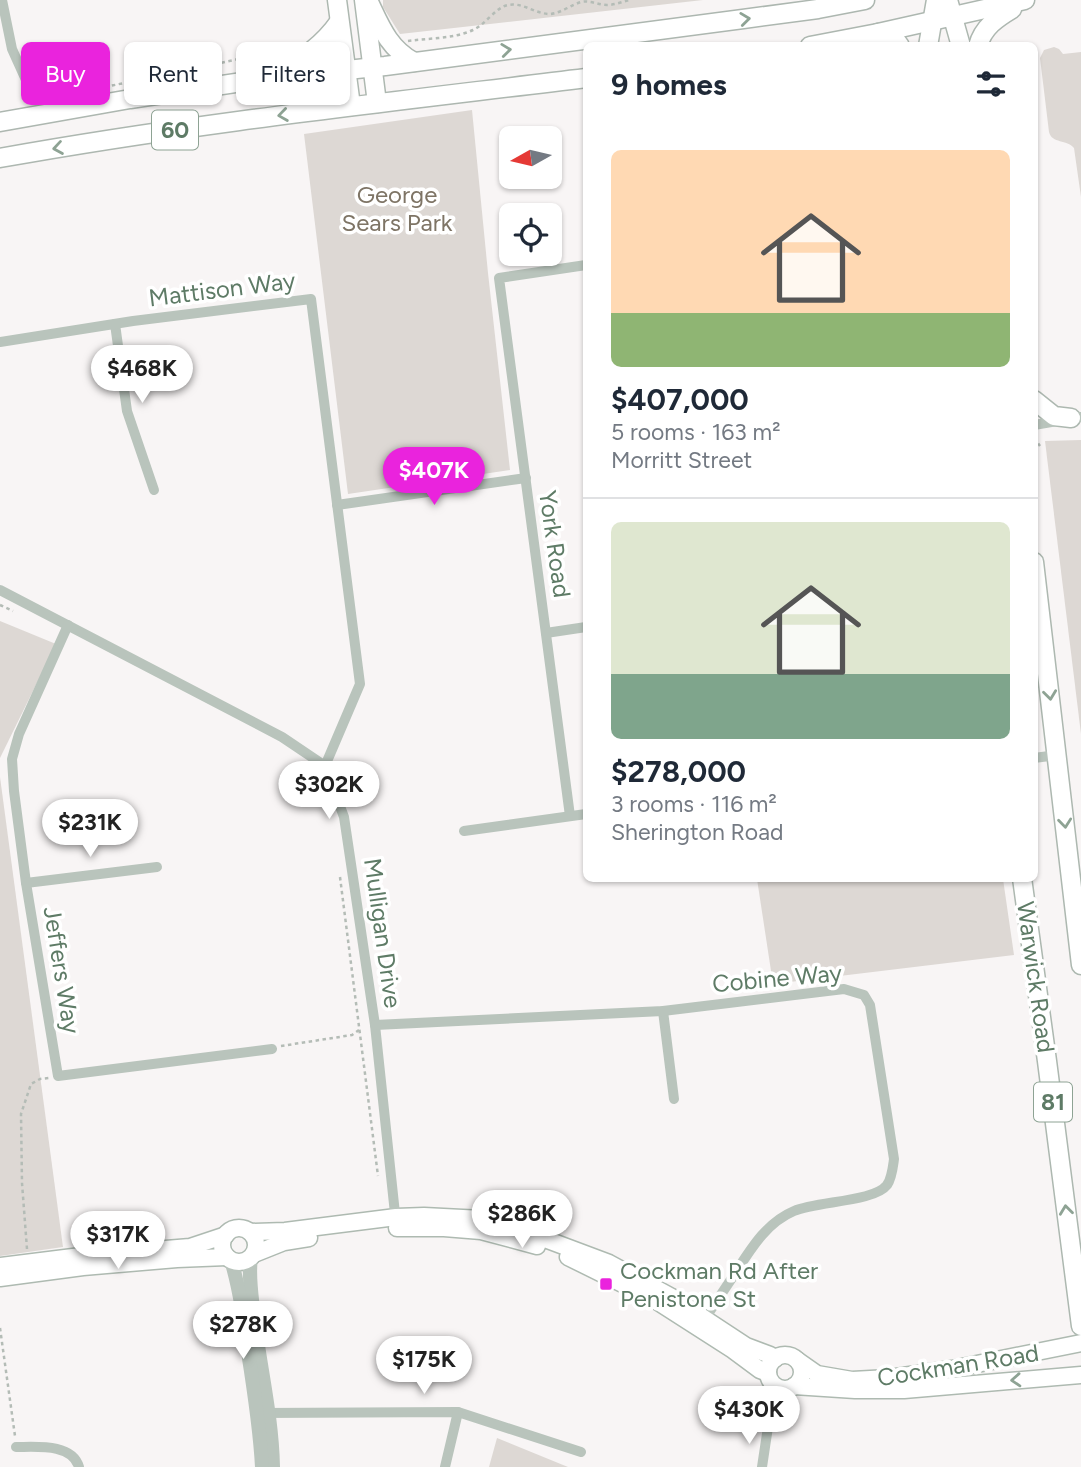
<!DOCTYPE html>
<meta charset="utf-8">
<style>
body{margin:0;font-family:Figtree,sans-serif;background:#f6f6f7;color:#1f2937;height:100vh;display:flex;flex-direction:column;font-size:26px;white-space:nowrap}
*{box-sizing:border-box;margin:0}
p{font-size:23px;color:#747a83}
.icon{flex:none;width:38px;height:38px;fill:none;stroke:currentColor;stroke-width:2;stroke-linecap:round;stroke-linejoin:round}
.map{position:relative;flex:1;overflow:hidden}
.panel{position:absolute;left:583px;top:42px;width:455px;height:840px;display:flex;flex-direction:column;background:#fff;border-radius:10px;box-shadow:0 2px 5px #0004}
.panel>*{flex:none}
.hud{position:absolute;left:21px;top:42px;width:457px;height:63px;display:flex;gap:14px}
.needle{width:46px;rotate:262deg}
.fabs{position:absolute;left:499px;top:126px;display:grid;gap:14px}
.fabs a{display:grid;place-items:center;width:63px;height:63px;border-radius:10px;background:#fff;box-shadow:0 2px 5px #0004;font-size:35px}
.price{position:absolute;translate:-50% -60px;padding:0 16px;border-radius:24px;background:#fff;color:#222;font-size:23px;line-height:46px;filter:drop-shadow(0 2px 4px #0008)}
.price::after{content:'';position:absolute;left:50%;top:42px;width:21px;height:16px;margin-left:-10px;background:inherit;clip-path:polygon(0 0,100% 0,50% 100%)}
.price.on{background:#ea23dd;color:#fff}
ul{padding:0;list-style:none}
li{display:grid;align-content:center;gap:14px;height:371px;padding:0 28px}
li+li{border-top:2px solid #e0e1e3}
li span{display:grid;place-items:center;height:217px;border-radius:10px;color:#555}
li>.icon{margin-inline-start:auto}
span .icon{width:126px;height:126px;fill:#fffc;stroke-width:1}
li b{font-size:30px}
h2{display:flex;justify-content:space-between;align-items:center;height:84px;padding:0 28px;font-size:30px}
.tag{padding:0 24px;border-radius:10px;background:#fff;box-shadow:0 2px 5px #0004;font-size:24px;line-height:63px}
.tag.on{background:#ea23dd;color:#fff}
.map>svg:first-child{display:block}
.green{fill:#ddd8d4}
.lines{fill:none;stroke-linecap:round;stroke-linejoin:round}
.secondary-casing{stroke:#aebab1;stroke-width:19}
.primary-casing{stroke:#adb8b0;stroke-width:21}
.trunk-casing{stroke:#adb7b0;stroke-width:21}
.path{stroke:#b4bcb6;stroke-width:2.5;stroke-dasharray:3.5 3.5;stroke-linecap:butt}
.minor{stroke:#b9c4bc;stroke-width:10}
.tertiary{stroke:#b9c4bc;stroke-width:14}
.secondary{stroke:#fff;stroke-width:16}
.primary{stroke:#fff;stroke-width:18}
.trunk{stroke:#fff;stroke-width:18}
.oneway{stroke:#8ea394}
.poi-dot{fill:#ea23dd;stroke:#fff;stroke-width:2.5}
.labels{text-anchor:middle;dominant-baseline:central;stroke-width:7;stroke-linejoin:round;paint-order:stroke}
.shield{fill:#fff;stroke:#8ea394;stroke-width:2}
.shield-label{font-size:23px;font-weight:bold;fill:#5e7b66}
.park-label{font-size:24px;fill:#7e7465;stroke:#fff}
.street-label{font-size:24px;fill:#5e7b66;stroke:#fff}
.poi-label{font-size:24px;fill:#5e7b66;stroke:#fff;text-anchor:start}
</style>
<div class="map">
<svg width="1081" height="1467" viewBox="0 0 1081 1467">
<rect width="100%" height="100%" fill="#f8f5f5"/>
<g class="green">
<polygon points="383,0 703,0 400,34 383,7"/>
<path d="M1054,47l5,2 4,5 18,-2v145l-7,-49c-7,-9 -22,-4 -25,-16l-9,-74 4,-8z"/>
<polygon points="472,110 488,273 510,470 348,494 304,134"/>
<polygon points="1081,440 1081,734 1045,441"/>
<polygon points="0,621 56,644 0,758"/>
<polygon points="0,777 63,1247 0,1256"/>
<polygon points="757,879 1003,879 1014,955 773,984"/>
<polygon points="497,1438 568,1467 489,1467"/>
</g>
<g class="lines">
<defs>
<g id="secondary">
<polyline points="397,1228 444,1228 481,1231 537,1246"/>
<circle cx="239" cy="1245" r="17"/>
<polyline points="250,1232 285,1231 396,1217 424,1216 482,1219 513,1227 609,1263 670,1296 746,1346 770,1355 775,1359"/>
<polyline points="254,1254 284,1242 309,1238"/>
<polyline points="568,1257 655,1300 733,1350 760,1370 768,1373"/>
<polyline points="0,1266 81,1256 190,1247 226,1235"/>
<polyline points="0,1278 83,1267 177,1259 227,1257"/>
<circle cx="785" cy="1372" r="17"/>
<polyline points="797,1360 817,1374 852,1380 889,1378 952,1369 1081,1343"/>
<polyline points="794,1386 855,1390 904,1390 1081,1375"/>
</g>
<g id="primary">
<polyline points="337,0 351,106"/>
<polyline points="364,0 377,103"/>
<polyline points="948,0 961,46"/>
<polyline points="928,46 936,0"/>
<polyline points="1034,400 1054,416 1071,418"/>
<polyline points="1034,562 1081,965"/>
<polyline points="1022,878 1047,1061 1081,1326"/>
</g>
<g id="trunk">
<path d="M368,0c12,25 20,48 46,62"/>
<polyline points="878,33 895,39 900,46"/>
<polyline points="810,46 878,33 1025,0"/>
<path d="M978,46c5,-19 19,-28 34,-37"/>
<path d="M275,73c26,-12 48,-28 64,-51"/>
<polyline points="0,122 130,99 262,79 385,66 743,19 818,9 865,0"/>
<path d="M0,158c194,-35 391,-56 586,-80"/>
</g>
</defs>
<use href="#secondary" class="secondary-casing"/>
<use href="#primary" class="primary-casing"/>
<use href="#trunk" class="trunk-casing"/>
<g class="path">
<path d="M408,41c21,-3 45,-2 65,-11 12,-5 23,-23 35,-25 15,-3 27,9 42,9 11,-1 21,-9 31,-12 10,-2 17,3 26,3 7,0 15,-3 22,-5"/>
<polyline points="36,84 51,91 52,99"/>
<polyline points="105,87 239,59 260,61 267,60"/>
<polyline points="1034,438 1040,446"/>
<polyline points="0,605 13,611"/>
<polyline points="340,877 378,1176"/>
<polyline points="281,1046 352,1035 359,1030"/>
<polyline points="27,1249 22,1183 21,1114 31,1084 40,1079 49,1078"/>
<polyline points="0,1328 15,1436"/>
</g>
<g class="minor">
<polyline points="2,0 12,49 26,80"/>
<polyline points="115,324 127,411 154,490"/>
<polyline points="0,342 133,321 311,299 360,684 325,766"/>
<polyline points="1034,425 1081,417"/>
<polyline points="337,505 526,478"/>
<polyline points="0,590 282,737 325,766 344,817 375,1025 396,1223"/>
<polyline points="68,625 19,734 12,759 14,791 26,883 58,1076 272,1049"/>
<polyline points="546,633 586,627"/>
<polyline points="1034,758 1057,755"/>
<polyline points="570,816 499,278 586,265"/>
<polyline points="464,831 586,814"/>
<polyline points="26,883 157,867"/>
<polyline points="663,1011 674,1099"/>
<path d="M375,1025l288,-14 181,-22 20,6 6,10 24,154c-1,7 -2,19 -7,26 -13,17 -70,16 -93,26 -29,12 -45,41 -62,67 -10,15 -20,30 -30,45"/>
<polyline points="261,1413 458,1412 581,1452"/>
<polyline points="771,1422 789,1388"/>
<path d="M16,1447c20,0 56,-4 63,20"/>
<polyline points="445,1467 458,1412"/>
<polyline points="762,1467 768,1427 771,1381"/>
</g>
<g class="tertiary">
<path d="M251,1257c-3,20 1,40 3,60 6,50 18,99 19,150"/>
<path d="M231,1260c9,30 13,61 17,92 6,38 12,76 14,115"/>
</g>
<use href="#secondary" class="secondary"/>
<use href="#primary" class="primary"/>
<use href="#trunk" class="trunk"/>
</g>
<defs><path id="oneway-chevron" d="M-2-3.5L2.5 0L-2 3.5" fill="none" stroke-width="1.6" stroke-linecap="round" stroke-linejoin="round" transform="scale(1.75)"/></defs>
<g class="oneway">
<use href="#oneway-chevron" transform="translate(745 19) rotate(-7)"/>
<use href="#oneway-chevron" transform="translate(506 50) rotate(-7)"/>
<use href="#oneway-chevron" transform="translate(283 115) rotate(172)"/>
<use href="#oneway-chevron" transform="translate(58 148) rotate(171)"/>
<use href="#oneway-chevron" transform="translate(1050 695) rotate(83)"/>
<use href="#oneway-chevron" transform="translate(1065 823) rotate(84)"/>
<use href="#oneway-chevron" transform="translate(1066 1210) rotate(-97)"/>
<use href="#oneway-chevron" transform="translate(1016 1380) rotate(176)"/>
</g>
<rect class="poi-dot" x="599" y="1277" width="14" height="14" rx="3.5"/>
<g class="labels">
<g class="shield">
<rect x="152" y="110.5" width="46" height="39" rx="5"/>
<rect x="1034" y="1082.5" width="38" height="39" rx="5"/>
</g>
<g class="shield-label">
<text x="175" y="130">60</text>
<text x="1053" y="1102">81</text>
</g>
<g class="park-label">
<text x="397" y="194">George<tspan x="397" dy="28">Sears Park</tspan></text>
</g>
<g class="street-label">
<text transform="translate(222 289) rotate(-7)">Mattison Way</text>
<text transform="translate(555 544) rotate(82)">York Road</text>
<text transform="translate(383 933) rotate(82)">Mulligan Drive</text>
<text transform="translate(62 970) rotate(81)">Jeffers Way</text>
<text transform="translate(1036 977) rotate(82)">Warwick Road</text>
<text transform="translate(777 978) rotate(-5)">Cobine Way</text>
<text transform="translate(958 1365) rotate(-9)">Cockman Road</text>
</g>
<g class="poi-label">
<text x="620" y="1270">Cockman Rd After<tspan x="620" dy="28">Penistone St</tspan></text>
</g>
</g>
</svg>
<div class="fabs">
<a><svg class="needle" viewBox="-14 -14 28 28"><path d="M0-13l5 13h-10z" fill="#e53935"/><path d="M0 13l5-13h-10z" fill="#747a83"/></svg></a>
<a><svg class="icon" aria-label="locate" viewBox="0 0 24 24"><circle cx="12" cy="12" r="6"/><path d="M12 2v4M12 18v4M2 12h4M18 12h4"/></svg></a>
</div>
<b class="price" style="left:142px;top:405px">$468K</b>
<b class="price on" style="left:434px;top:507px">$407K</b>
<b class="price" style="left:329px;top:821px">$302K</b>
<b class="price" style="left:90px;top:859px">$231K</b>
<b class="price" style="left:522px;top:1250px">$286K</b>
<b class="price" style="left:118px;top:1271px">$317K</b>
<b class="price" style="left:243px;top:1361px">$278K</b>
<b class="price" style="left:424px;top:1396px">$175K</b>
<b class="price" style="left:749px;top:1446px">$430K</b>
<div class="hud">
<a class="tag on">Buy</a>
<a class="tag">Rent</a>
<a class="tag">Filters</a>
</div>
<section class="panel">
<h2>9 homes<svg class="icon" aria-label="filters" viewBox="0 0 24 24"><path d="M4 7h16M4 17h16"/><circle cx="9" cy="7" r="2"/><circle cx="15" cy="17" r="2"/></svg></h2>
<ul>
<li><span style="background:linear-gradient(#ffd9b3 75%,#8fb573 0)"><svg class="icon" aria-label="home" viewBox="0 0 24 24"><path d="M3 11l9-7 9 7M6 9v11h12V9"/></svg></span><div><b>$407,000</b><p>5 rooms · 163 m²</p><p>Morritt Street</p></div></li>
<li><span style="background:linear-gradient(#dfe7d0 70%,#7fa58c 0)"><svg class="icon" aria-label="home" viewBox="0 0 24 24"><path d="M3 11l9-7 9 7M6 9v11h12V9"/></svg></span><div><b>$278,000</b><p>3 rooms · 116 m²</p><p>Sherington Road</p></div></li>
</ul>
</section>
</div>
